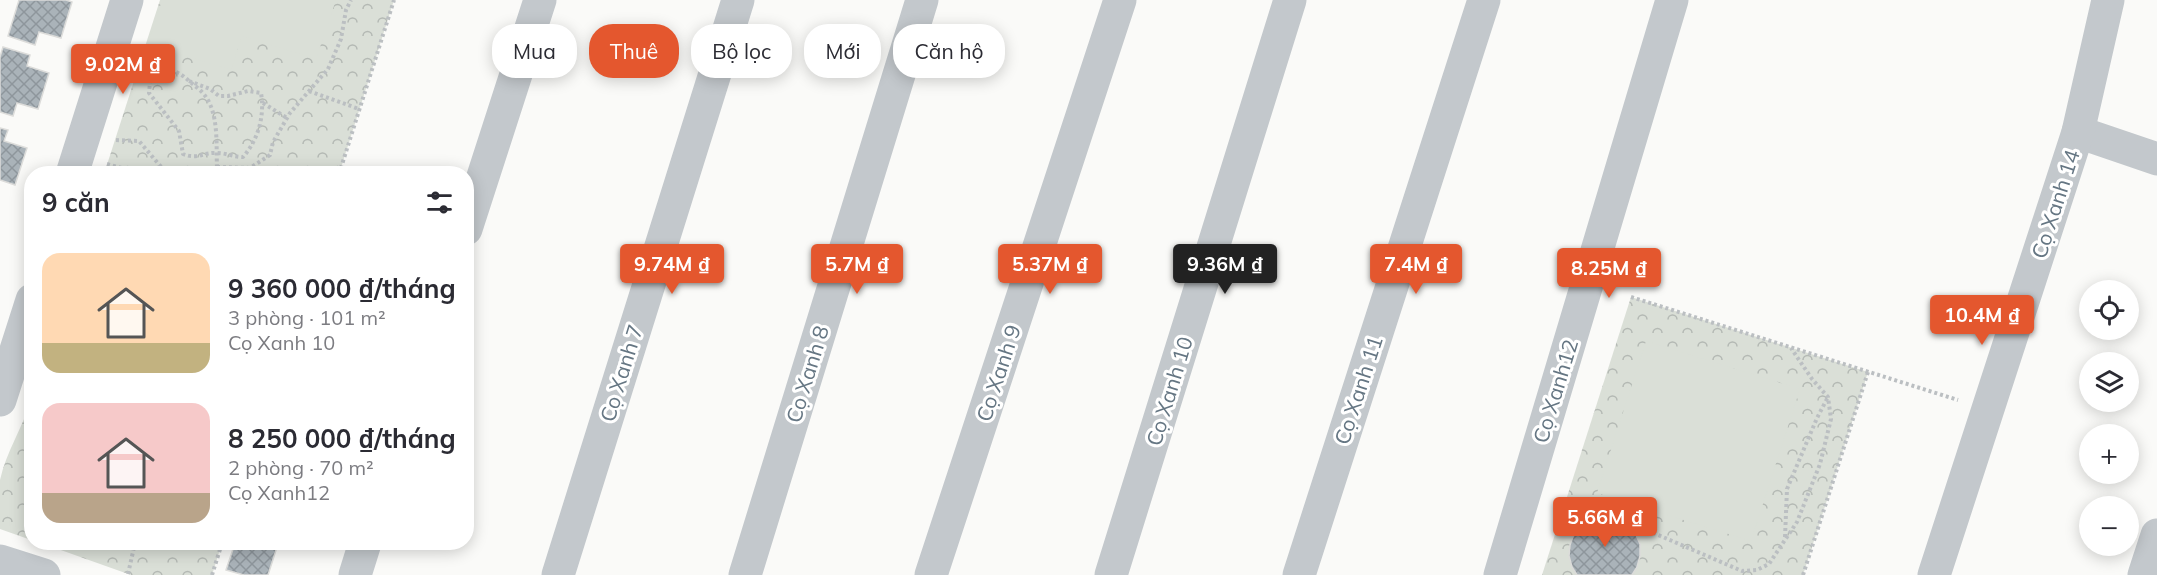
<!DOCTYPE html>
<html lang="vi">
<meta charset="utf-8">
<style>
body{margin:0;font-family:Mulish,sans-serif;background:#f2f2f3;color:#2b2b33;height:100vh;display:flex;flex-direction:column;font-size:22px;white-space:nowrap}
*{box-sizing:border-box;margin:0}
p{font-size:20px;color:#7c7c81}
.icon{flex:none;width:33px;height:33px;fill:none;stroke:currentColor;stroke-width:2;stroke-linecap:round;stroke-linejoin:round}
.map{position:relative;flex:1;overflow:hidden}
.details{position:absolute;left:24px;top:166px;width:450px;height:384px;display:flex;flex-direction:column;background:#fff;border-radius:24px;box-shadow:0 3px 15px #0003}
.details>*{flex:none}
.banner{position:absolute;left:492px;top:24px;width:570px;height:54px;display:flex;gap:12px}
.controls{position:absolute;left:2079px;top:280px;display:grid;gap:12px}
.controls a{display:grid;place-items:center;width:60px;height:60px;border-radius:50%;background:#fff;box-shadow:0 3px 15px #0003;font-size:30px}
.price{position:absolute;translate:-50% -51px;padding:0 14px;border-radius:6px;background:#e4572e;color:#fff;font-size:20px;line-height:39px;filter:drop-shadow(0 2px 3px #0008)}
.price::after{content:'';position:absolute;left:50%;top:36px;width:18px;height:14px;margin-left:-9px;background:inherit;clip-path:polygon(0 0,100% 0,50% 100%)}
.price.active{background:#222;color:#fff}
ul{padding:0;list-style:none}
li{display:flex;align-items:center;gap:18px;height:150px;padding:0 18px}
li span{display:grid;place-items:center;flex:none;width:168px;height:120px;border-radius:18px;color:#555}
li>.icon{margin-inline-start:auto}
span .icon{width:72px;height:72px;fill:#fffc;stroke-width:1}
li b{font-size:26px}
h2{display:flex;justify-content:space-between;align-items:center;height:72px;padding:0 18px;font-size:26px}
.tag{padding:0 21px;border-radius:24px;background:#fff;box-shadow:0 3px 15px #0003;font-size:21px;line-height:54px}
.tag.active{background:#e4572e;color:#fff}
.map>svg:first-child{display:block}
.park{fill:url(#park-crowns)}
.garden{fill:#dadfd7}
.building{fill:url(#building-cross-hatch);stroke:#dcdcda;stroke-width:1.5}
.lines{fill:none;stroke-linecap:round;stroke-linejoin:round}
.path{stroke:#bbbfc2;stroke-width:4;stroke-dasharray:3 3;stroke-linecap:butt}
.minor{stroke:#c3c8cc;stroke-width:33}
.tertiary{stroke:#c3c8cc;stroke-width:33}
.labels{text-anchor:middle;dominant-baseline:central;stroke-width:6;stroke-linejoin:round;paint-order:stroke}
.street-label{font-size:21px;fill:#657683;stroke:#fff}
</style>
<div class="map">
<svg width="2157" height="575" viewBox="0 0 2157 575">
<defs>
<pattern id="park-crowns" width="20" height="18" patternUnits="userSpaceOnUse" patternTransform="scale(1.5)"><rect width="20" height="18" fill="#dadfd7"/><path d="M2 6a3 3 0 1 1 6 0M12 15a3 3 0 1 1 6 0" fill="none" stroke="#b4b9b4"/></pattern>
<pattern id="building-cross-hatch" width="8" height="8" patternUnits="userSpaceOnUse" patternTransform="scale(1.5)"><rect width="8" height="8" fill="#aab3b9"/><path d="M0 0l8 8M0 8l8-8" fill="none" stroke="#8e969c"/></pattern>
</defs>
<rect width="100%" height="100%" fill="#fafaf8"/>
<g class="park">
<polygon points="160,0 394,0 339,174 104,174"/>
<polygon points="1631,297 1868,372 1803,575 1542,575"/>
<path d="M31,400v140l-31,-11c0,-16 0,-34 0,-49 6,-28 23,-53 31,-80z"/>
<polygon points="41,543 222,543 212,575 131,575"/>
</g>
<g class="garden">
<polygon points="162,0 336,0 316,59 242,36 231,70 148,44"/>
<polygon points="1646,341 1800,389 1751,541 1597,493"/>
</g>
<g class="building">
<polygon points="19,0 66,0 72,2 61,38 39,32 35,45 8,36"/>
<polygon points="3,47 30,55 27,66 49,73 38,109 17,103 13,116 0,112 0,57"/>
<polygon points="0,128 8,130 4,141 27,148 15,185 0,180"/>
<polygon points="1604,516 1616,518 1627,524 1635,533 1640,544 1640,556 1637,567 1632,575 1577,575 1572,567 1569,556 1570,545 1574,534 1582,525 1593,519"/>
<polygon points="235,543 278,544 268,575 244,575 226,570"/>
</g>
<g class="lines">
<g class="path">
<polyline points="136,77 150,81"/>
<path d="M189,81l21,8 9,7h9l20,-5 13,2c4,23 -3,47 -18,64 -9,0 -17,-4 -26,-4 -14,-1 -19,7 -34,1l-4,-23 -30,-38 2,-20c17,-5 25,-4 38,8 6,5 13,10 17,16 13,19 10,49 11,70"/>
<polyline points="309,91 359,109"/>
<polyline points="263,103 287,118"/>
<polyline points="116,140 139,141 162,168 162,174"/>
<polyline points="107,164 143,174"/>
<polyline points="194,174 217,167 250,168 270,155 273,142 290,113 328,69 341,39 346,10 351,0"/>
<polyline points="234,174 244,171"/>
<polyline points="339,174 394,0"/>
<polyline points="1631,297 1958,400"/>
<polyline points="1565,502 1581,516 1603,523 1635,525 1742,571 1757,570 1769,564 1797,522 1820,464 1831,419 1828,397 1812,379 1791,348"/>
<polyline points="1785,537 1787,489 1817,418 1828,397"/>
<polyline points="128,574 135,543"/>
<polyline points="212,575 222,543"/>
<polyline points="1803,575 1868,372"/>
</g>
<g class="minor">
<polyline points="2078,132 2157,159"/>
<polyline points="72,174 127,0"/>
<polyline points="466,229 540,0"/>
<polyline points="0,400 32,300"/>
<polyline points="355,575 365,543"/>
<polyline points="558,575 738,0"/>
<polyline points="745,575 922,0"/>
<polyline points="931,575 1120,0"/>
<polyline points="1111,575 1290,0"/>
<polyline points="1299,575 1484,0"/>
<polyline points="1500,575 1672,0"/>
<polyline points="1934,575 2078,132 2108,0"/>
<polyline points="2144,575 2157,535"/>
</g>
<polyline class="tertiary" points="0,561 44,575"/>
</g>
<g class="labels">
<g class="street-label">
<text transform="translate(2055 204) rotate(-72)">Cọ Xanh 14</text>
<text transform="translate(621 373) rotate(-73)">Cọ Xanh 7</text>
<text transform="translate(998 373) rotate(-72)">Cọ Xanh 9</text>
<text transform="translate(807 374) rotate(-73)">Cọ Xanh 8</text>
<text transform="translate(1358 390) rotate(-72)">Cọ Xanh 11</text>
<text transform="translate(1169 391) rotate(-73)">Cọ Xanh 10</text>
<text transform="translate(1555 391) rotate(-73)">Cọ Xanh12</text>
</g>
</g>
</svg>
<div class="controls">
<a><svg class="icon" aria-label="locate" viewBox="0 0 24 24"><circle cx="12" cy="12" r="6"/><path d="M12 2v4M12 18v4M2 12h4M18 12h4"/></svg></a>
<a><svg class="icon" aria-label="layers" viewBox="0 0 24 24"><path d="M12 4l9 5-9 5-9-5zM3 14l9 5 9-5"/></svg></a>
<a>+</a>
<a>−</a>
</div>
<b class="price" style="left:123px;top:95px">9.02M ₫</b>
<b class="price" style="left:672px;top:295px">9.74M ₫</b>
<b class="price" style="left:857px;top:295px">5.7M ₫</b>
<b class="price" style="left:1050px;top:295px">5.37M ₫</b>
<b class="price active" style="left:1225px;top:295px">9.36M ₫</b>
<b class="price" style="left:1416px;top:295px">7.4M ₫</b>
<b class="price" style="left:1609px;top:299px">8.25M ₫</b>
<b class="price" style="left:1982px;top:346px">10.4M ₫</b>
<b class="price" style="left:1605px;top:548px">5.66M ₫</b>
<div class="banner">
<a class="tag">Mua</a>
<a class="tag active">Thuê</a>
<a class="tag">Bộ lọc</a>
<a class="tag">Mới</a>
<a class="tag">Căn hộ</a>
</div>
<section class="details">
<h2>9 căn<svg class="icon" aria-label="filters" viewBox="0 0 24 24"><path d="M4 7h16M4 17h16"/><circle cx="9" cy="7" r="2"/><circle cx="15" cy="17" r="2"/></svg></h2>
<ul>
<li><span style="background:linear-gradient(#ffd9b3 75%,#c2b280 0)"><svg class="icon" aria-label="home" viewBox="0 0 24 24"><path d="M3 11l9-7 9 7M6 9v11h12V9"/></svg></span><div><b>9 360 000 ₫/tháng</b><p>3 phòng · 101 m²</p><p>Cọ Xanh 10</p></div></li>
<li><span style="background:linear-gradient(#f6c9c9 75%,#b9a48a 0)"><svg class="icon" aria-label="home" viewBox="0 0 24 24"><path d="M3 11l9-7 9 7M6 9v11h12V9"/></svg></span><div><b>8 250 000 ₫/tháng</b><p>2 phòng · 70 m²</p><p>Cọ Xanh12</p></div></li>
</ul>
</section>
</div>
